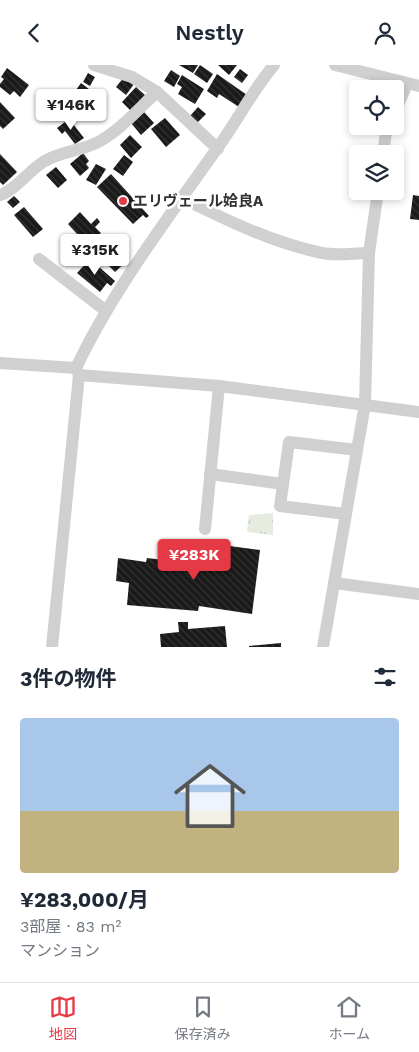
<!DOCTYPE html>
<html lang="ja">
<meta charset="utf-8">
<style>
body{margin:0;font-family:"Work Sans","Noto Sans JP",sans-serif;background:#f2f2f3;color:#1f2937;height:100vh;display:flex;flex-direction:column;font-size:19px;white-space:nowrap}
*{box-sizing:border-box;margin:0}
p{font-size:16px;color:#747a83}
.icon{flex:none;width:28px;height:28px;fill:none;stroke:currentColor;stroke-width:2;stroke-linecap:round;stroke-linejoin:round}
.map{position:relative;height:582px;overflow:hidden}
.panel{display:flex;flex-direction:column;background:#fff;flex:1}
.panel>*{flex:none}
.controls{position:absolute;left:349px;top:15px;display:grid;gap:10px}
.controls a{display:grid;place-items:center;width:55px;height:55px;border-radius:5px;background:#fff;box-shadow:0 2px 8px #0003;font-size:25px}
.price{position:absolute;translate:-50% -42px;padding:0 11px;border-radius:5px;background:#fff;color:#222;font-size:16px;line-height:32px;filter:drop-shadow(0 1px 2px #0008)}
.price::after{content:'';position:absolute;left:50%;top:30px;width:15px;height:11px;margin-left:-8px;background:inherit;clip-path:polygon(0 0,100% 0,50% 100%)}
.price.selected{background:#e63946;color:#fff}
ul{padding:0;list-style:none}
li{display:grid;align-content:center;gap:10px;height:265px;padding:0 20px}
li+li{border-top:1px solid #e0e1e3}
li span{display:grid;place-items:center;height:155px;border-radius:5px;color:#555}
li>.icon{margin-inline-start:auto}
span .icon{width:90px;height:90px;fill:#fffc;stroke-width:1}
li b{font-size:21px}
h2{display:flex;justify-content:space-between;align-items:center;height:60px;padding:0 20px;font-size:21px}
header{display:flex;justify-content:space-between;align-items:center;height:65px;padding:0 20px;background:#fff;font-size:22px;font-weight:600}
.menu{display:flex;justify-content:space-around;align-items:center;height:70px;border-top:1px solid #e0e1e3;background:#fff;font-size:14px;color:#747a83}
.menu a{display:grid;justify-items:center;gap:2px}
.menu .selected{color:#e63946}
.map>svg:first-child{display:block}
.grass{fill:url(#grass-tufts)}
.building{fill:url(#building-back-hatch)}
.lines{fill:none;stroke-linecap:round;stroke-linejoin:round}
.minor{stroke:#d0d0d0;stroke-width:12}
.poi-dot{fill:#e63946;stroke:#fff;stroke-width:2}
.labels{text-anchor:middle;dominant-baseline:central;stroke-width:5;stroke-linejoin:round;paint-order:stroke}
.poi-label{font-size:15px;font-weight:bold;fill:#333;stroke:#fff;text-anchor:start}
</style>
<header><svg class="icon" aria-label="back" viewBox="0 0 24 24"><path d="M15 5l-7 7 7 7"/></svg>Nestly<svg class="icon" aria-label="person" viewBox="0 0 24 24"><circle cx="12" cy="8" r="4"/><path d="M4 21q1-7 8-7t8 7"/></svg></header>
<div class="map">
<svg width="419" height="582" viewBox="0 0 419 582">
<defs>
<pattern id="grass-tufts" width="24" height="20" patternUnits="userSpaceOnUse" patternTransform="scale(1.25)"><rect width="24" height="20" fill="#e6ecdf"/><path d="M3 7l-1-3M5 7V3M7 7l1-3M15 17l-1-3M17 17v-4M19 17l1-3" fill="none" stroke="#c6cbc0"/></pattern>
<pattern id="building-back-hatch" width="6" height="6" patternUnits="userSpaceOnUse" patternTransform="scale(1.25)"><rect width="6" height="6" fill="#1a1a1a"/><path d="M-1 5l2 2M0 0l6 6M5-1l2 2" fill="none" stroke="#333"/></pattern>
</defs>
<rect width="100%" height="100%" fill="#fff"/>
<polygon class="grass" points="273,448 273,470 247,467 249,450"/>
<g class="building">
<polygon points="179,0 198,0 193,8"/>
<polygon points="200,0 213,9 207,18 194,9"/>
<polygon points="218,0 237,0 229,10"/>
<polygon points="7,3 29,20 20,32 14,26 10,30 0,22 0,19 4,14 1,12"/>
<polygon points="240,4 248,10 242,18 234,12"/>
<polygon points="171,5 180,11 174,22 164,16"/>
<polygon points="88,8 95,12 90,21 83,17"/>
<polygon points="217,9 247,30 239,42 219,29 217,33 207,26"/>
<polygon points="182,10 204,24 195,39 178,29 182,22 177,19"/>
<polygon points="124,12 134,19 126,30 116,22"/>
<polygon points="81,18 98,31 91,41 80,34 78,37 71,32"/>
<polygon points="136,22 145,30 131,46 122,37"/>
<polygon points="0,37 15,53 3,64 0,61"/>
<polygon points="198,42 206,49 197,58 190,51"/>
<polygon points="144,47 154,58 141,70 131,58"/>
<polygon points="165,53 180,70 166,82 151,64"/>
<polygon points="69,54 84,73 75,79 65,66 62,69 57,63"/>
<polygon points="130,70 142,82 131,93 120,80"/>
<polygon points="83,88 89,96 86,99 89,103 80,111 70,99"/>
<polygon points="0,89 17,107 3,120 0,117"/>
<polygon points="124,90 133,97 123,111 113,104"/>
<polygon points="96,99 106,104 96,120 86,115"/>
<polygon points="56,102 67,115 58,123 46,110"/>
<polygon points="111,109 149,151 146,153 143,150 133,159 97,122"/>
<polygon points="413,130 419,131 419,155 410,154"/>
<polygon points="14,131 20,137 13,143 7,137"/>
<polygon points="24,142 43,164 33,172 14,150"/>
<polygon points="80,147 91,159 97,153 100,157 95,162 101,168 87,180 68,159"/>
<polygon points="106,173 119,186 124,182 127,185 123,189 128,195 115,207 93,185"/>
<polygon points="90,194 115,216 111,221 107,218 100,227 77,208"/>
<polygon points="207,478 260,485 252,549 199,541 198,546 127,540 129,518 116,516 118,493 146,497 147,493 205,500"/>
<polygon points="178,557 188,557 188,564 225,561 227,582 161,582 160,569 179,567"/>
<polygon points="281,578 281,582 249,582 249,581"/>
</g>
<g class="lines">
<g class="minor">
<polyline points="94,0 132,12 157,27 218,84"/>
<polyline points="335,0 419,21"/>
<polyline points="395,47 407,19"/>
<polyline points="383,89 386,67 389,61"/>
<path d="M0,130c14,-4 30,-25 43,-33 16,-10 35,-11 51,-18 24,-11 44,-35 63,-52"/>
<path d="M182,133c44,22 91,45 140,55 15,3 32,0 47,0"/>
<polyline points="39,194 106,246"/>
<polyline points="0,298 76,303"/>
<path d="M76,303c36,-76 91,-149 140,-218 20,-27 36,-59 58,-85"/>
<polyline points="76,303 79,310 219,321 419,347"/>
<polyline points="210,409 283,419"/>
<polyline points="346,449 280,441 289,377 357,385"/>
<polyline points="205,464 219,321"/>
<polyline points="334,518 419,529"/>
<polyline points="52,582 79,310"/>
<polyline points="323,582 365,339 369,188 378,126"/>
</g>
</g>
<circle class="poi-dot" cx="123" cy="136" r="5"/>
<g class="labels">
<g class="poi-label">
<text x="133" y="136">エリヴェール姶良A</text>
</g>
</g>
</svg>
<div class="controls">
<a><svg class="icon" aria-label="locate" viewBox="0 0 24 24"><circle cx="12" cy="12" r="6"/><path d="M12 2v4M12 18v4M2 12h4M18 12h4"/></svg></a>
<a><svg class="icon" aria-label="layers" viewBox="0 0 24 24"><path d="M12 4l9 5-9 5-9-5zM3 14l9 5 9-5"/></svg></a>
</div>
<b class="price" style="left:71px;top:66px">¥146K</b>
<b class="price" style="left:95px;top:211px">¥315K</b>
<b class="price selected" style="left:194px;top:516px">¥283K</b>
</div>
<section class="panel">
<h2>3件の物件<svg class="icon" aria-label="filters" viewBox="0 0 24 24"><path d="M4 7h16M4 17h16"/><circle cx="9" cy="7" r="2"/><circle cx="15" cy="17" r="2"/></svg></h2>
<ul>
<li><span style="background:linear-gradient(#a9c7e8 60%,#c2b280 0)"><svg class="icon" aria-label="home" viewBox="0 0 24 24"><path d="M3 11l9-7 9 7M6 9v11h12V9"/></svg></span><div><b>¥283,000/月</b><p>3部屋 · 83 m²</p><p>マンション</p></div></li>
</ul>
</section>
<nav class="menu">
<a class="selected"><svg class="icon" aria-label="map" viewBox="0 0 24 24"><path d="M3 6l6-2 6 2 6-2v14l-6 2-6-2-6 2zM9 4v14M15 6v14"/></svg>地図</a>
<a><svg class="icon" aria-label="saved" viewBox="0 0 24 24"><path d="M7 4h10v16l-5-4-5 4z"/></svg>保存済み</a>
<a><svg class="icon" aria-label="home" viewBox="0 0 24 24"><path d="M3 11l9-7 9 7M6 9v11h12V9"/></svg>ホーム</a>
</nav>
